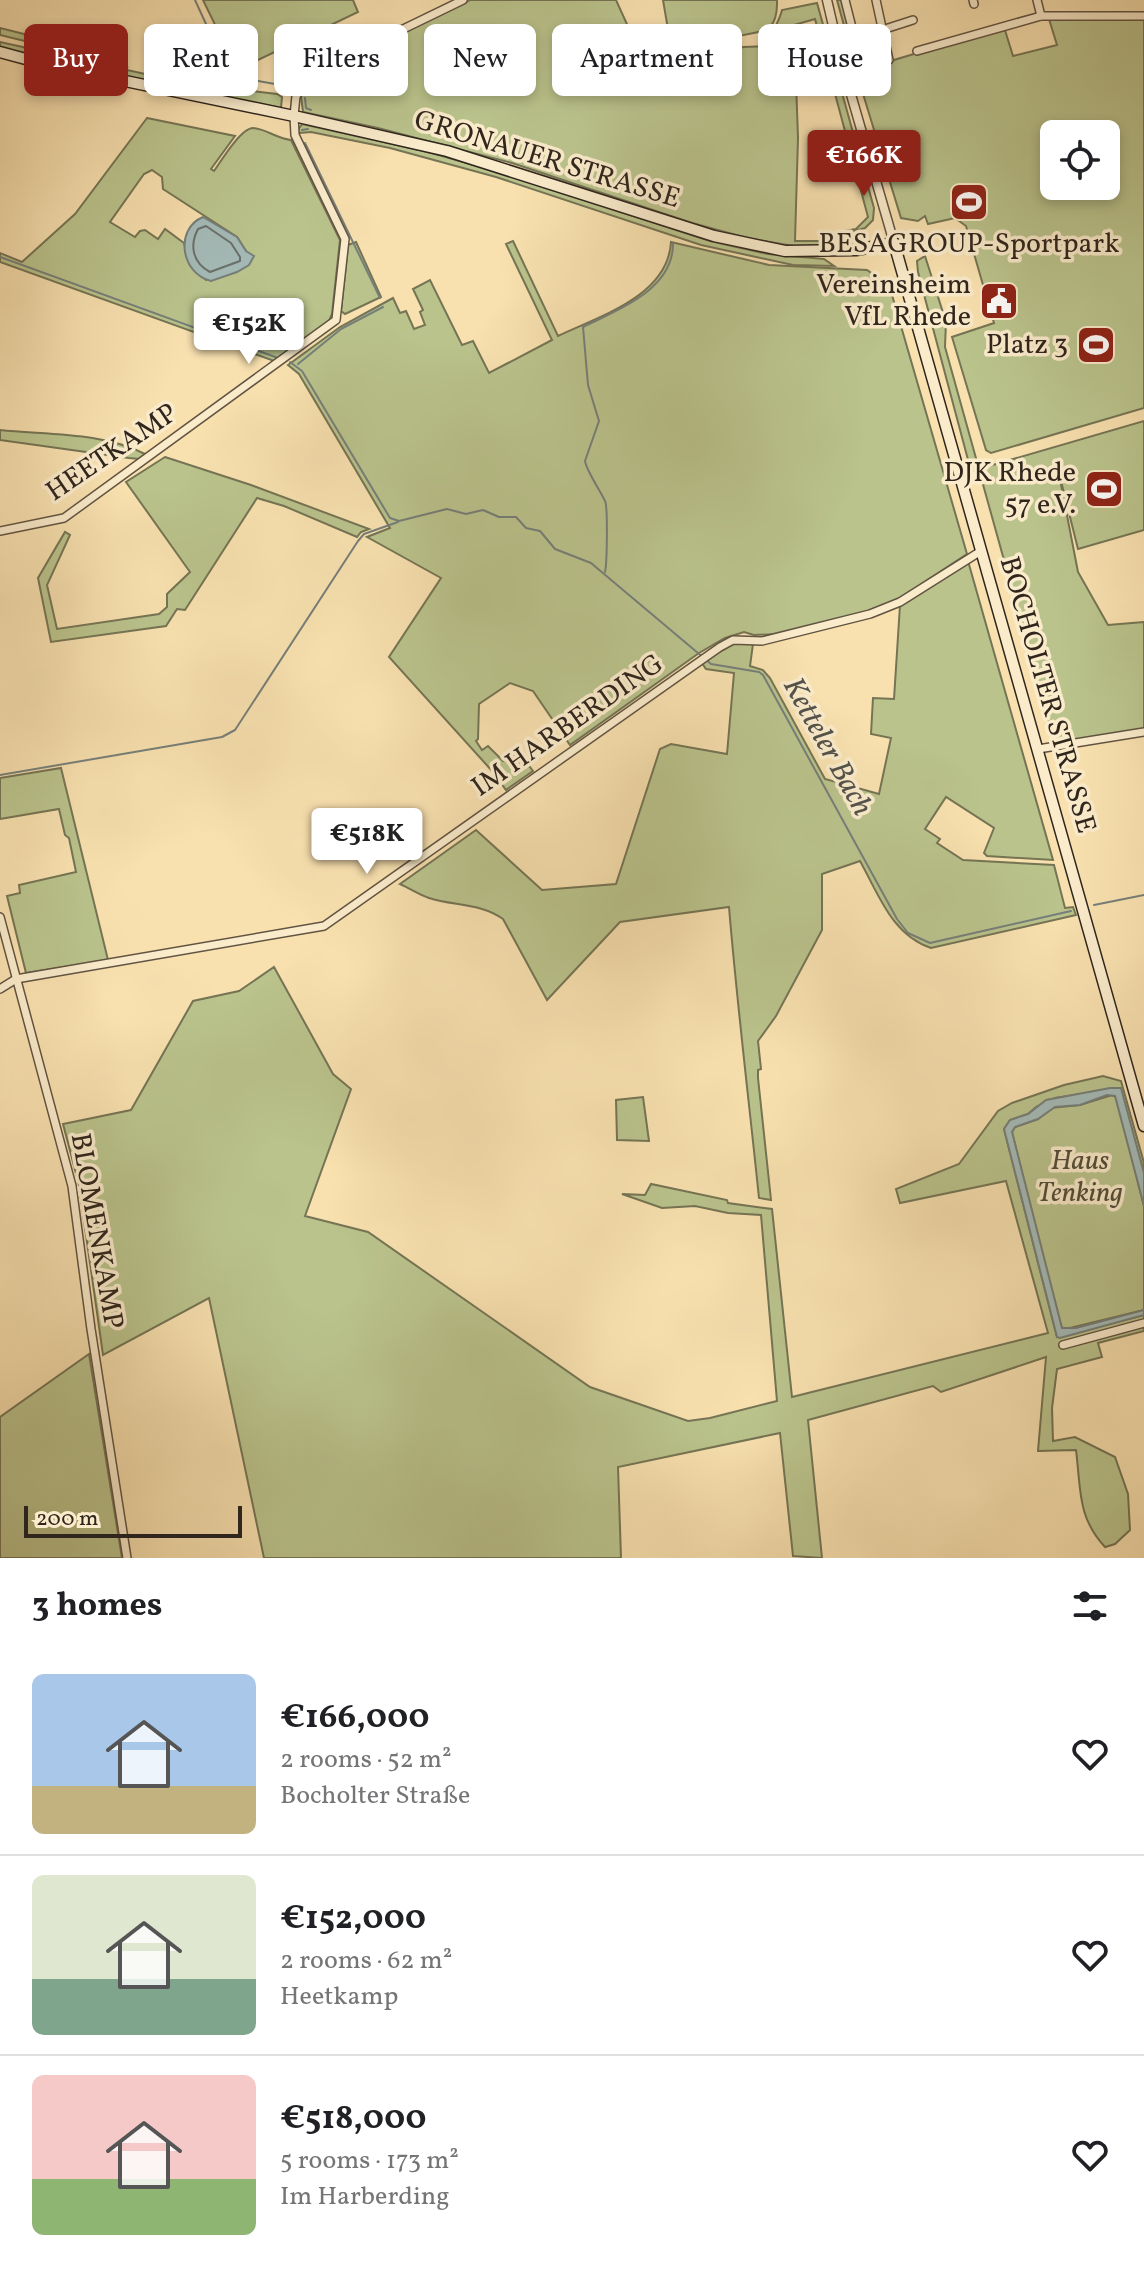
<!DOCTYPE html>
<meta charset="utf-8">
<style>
body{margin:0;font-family:Vollkorn,serif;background:#f6f6f6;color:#202124;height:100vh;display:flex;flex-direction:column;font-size:30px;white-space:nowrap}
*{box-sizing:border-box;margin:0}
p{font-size:26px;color:#757577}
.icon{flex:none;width:44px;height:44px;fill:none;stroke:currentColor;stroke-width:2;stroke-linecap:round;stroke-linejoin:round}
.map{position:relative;height:1558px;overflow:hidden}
.details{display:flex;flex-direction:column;background:#fff;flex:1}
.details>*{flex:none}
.banner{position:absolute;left:24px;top:24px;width:1096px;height:72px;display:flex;gap:16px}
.controls{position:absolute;left:1040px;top:120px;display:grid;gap:16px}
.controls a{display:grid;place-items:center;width:80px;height:80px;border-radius:12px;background:#fff;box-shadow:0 4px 12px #0003;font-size:40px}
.scale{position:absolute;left:24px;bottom:20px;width:218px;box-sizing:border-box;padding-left:8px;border:4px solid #30261d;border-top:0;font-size:22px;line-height:28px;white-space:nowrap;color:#30261d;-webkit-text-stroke:6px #faebcb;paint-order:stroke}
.price{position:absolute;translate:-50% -68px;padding:0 18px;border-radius:8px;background:#fff;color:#222;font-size:26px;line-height:52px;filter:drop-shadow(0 2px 4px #0008)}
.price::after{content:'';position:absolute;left:50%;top:48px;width:24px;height:18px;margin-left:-12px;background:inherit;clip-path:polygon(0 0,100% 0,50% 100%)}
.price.active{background:#8f2418;color:#fff}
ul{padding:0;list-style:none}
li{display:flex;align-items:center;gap:24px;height:200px;padding:0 32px}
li+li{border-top:2px solid #e0e0e0}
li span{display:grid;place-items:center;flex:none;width:224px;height:160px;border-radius:12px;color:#555}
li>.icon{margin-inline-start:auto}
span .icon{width:96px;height:96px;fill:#fffc;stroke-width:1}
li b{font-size:34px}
h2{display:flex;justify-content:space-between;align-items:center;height:96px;padding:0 32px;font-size:34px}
.pill{padding:0 28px;border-radius:12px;background:#fff;box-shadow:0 4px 12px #0003;font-size:28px;line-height:72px}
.pill.active{background:#8f2418;color:#fff}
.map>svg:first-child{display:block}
.green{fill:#bac38c;stroke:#757454;stroke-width:2;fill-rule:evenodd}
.water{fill:#a4bab7;stroke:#767f79;stroke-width:2}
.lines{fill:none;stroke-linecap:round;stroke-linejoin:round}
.shore{stroke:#6a706a;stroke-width:2}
.stream{stroke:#767f79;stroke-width:2}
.minor-casing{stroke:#625442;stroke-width:10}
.tertiary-casing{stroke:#625442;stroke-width:11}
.secondary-casing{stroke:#30261d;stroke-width:13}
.minor{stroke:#faebcb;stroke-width:7}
.tertiary{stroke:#faebcb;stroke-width:8}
.secondary{stroke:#faebcb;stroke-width:10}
.labels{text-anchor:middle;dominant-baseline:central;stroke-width:7;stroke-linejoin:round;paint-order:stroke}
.street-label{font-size:28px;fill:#30261d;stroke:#faebcb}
.poi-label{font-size:28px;fill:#30261d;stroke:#faebcb;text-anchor:end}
.park-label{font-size:28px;font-style:italic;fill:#524d39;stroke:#faebcb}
.water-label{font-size:30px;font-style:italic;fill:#53524b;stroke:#faebcb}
</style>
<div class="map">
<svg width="1144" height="1558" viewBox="0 0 1144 1558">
<rect width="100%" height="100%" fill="#f8e0af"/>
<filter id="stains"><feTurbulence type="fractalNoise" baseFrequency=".0025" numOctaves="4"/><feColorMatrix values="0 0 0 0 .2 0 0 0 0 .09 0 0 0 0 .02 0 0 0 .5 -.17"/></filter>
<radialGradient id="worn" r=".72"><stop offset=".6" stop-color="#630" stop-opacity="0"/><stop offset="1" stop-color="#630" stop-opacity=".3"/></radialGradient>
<g class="green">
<polygon points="203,0 353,0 358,12 237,70"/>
<path d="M470,0h146l39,86 21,-10 -13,-76h114c1,30 -10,31 -34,35 -8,1 -17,6 -24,9l4,11 20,-8 28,-1c-1,-14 8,-23 11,-36l35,-7 57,205 -1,12 -8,8 -25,7 -16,11h-30l-43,-7 -59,-16 -180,-60 -134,-35 -75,-16 -2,-16 24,-26 18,-10zM815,19l53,198 -12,12 -18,3 -14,9h-29l3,-103 -4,-113z"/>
<path d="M837,0h5l20,76 15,-10 14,-3 3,-3 110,-33 9,29 44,-11 -8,-26h95v389l-153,45 -5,-3 -34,-113 42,-14 -28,-97 -11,-8 -27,6 -3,-8 -7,5 -17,-3 -41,-134zM1054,134h52v52h-52z"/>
<polygon points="0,28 124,59 127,66 0,35"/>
<polygon points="0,42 213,89 216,87 277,94 282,97 281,108 76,67 0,48"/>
<path d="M312,44l8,2 4,13 -23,21 -12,-2 -6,-11c4,-15 15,-20 29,-23z"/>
<path d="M147,118l88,18 -24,33 3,2c7,-10 27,-43 39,-43 13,1 25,11 38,12l49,100 -8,74 -3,7 -55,40 -274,-99v-9l22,9 53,-48zM152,170l10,7 1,12 74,48 9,14 -40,29 -16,-15 -6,-22 -19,-14 -7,10 -13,-9 -5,1 -5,6 -25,-15 34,-48z"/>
<polygon points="302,124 424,151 492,170 710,241 768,254 824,259 834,266 793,265 701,245 496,177 390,148 311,132 300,133 298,130"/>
<path d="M513,241l45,95c42,-20 110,-40 113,-94l98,23 98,5 20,14 5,11 75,259 -67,44 -24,11 -96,25 -26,1 -10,-3 -19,6 -26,15 -129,92 -37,-54 -23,-8 -31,21 -1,35 -2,2 6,9 6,-4 15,15 14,-11 16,21 -27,19 -13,-18 -104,-115 52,-79 -74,-41 23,-9 -91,-154 -11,-9 52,-38 53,-29 7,15 6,-2 8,18 11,-4 -5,-13 3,-2 -10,-21 17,-9 32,65 11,-4 16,32 63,-33 -46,-96z"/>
<polygon points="356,242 381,297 345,314 341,311 348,245"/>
<polygon points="925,256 946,322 945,347 979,469 1144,421 1144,530 1078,549 1058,469 1078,572 1108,625 1144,622 1144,729 1055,744 979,470 971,471 918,272 917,261"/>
<path d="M0,430c47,5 102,2 145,24l-6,5 -10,-1 -129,-18z"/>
<polygon points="165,457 251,485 369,529 361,532 357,537 284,506 257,498 185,610 177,609 166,626 51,642 38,578 65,532 70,535 47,585 57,629 159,614 167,607 167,594 190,572 126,482"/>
<path d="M968,561l85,299 -66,-4 -3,-3 10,-25 -48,-31 -21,32 15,10 -3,4 26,17 91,5 11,43 8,-1 3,8 -145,33c-39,-13 -52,-53 -71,-87l-38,13v56l-46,86 -18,25 3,28 -3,1v8l13,122 -12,-2c-10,-97 -22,-194 -30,-291l-109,15 -73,78 -44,-81c-23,-16 -49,-13 -74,-21 -10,-3 -20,-10 -29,-14l76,-54 66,60 74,-6 44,-135 11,-5 56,10 7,-81 -28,-4 -4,-6 32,-20 19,1 -3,22 13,4 7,8 55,101 54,15 12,-56 -20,-4 2,-36 21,1 6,-94z"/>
<polygon points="61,768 108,960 26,973 7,896 20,893 19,885 76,872 69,838 65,835 59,809 0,819 0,778"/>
<path d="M274,967l59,107 18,15 -46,127 63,16 222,155 98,34 22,-3 67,-17 -16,-186 -33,-2 -33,-7 -33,2 -40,-14 23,1 6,-11 76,16 1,3 44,6 20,188 256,-64 -42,-152 -106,22 -4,-14 63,-25 39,-53 14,-8 52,-18 39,-9 18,5 23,82v10l-24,-85 -65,10 -19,9 -8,7 -18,6 -6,9 53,208 87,-22v16l-46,12 4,14 -45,12 -5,39 1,33 22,-4 40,20 13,37 2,36 -15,14 -10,3c-28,-30 -24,-58 -29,-97l-38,1 8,-94 -105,35 -8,-6 -125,34 14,138 -29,-2 -13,-123 -162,34 3,91h-357l-55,-260 -106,57 -24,-170 -16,-61 68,-14 62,-109 46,-10z"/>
<polygon points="1112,1095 1117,1098 1144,1206 1144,1310 1066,1329 1062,1328 1058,1317 1012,1132 1015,1127 1038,1119 1050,1108 1080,1105"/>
<polygon points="643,1097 649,1141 617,1140 616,1100"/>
<polygon points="89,1354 122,1558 0,1558 0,1417"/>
</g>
<g class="water">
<path d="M203,217l34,20 9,14 8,5 -5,9 -12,7 -26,9c-30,-7 -37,-52 -8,-64z"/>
<polygon points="1110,1088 1121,1088 1144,1173 1144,1206 1115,1096 1107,1095 1080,1105 1055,1107 1038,1119 1015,1127 1012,1132 1062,1328 1076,1328 1144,1310 1144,1315 1060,1338 1057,1337 1004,1129 1010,1120 1028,1114 1046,1100"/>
</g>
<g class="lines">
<path class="shore" d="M206,226l25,17 9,14v4l-30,11c-17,-9 -21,-26 -12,-43z"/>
<g class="stream">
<polyline points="195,0 212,37"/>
<polyline points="223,32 247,79 275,84"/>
<polyline points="305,98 306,108 311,110"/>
<polyline points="302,130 308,129"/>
<polyline points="305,143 380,298"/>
<polyline points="0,257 278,358"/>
<polyline points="290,362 302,371 390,518 399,521 447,509 466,514 483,510 499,517 516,517 526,528 540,531 555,549 591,563 711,664 759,672 763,675 897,919 908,933 930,943 1071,911"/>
<polyline points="298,364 341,329 383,307"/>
<path d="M605,572c2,-8 3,-65 0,-71 -5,-11 -18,-29 -20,-40l14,-40 -11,-36 -5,-58c34,-17 90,-37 90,-83"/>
<polyline points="0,775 222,737 235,730 358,541 364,534 398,522"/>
<polyline points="1094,905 1144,895"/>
</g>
<defs>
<g id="minor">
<polyline points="845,0 862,67 889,60 876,0"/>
<polyline points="973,0 974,4"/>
<polyline points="1037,0 1041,16"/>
<polyline points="882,30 913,20"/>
<polyline points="917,51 1041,16 1144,16"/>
<polyline points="0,531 64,518 336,320 345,239 295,135 294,116 296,96 309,80 327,66 463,0"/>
<polyline points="1038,749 1144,732"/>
<polyline points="0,917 72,1186 91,1329 127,1558"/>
<polyline points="0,989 16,979 324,926 720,647 733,640 762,641 870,614 900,602 981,551"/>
<polyline points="1063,1345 1144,1323"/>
</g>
<polyline id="tertiary" points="827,0 841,60 894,243"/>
<polyline id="secondary" points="0,52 48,65 294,116 447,151 714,236 785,251 856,250 894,243 1144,1126"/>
</defs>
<use href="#minor" class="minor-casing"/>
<use href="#tertiary" class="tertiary-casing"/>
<use href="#secondary" class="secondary-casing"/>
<use href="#minor" class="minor"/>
<use href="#tertiary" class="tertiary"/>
<use href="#secondary" class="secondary"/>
</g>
<defs>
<symbol id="stadium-square" viewBox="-11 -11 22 22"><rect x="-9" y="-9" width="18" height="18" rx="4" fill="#8f2418" stroke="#faebcb"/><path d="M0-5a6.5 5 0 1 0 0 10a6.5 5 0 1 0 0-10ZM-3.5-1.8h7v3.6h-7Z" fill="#fff"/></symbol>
<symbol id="civic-square" viewBox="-11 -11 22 22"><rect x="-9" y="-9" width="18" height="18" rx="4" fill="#8f2418" stroke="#faebcb"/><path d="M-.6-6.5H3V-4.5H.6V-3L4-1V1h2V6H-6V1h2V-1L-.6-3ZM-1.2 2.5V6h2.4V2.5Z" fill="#fff"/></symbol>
</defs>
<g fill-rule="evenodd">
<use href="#stadium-square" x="947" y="180" width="44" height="44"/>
<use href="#civic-square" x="977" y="279" width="44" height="44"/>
<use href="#stadium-square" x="1074" y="323" width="44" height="44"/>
<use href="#stadium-square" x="1082" y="467" width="44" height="44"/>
</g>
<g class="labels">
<g class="street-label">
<text transform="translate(547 160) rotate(17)">GRONAUER STRASSE</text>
<text transform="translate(112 453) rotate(-34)">HEETKAMP</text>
<text transform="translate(1047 695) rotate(74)">BOCHOLTER STRASSE</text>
<text transform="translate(568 726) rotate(-35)">IM HARBERDING</text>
<text transform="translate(96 1231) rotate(80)">BLOMENKAMP</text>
</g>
<g class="poi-label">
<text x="969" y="244" text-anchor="middle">BESAGROUP-Sportpark</text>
<text x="971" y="285">Vereinsheim<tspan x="971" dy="32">VfL Rhede</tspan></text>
<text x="1068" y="345">Platz 3</text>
<text x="1076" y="473">DJK Rhede<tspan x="1076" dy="32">57 e.V.</tspan></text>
</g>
<g class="park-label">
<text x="1080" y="1161">Haus<tspan x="1080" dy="32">Tenking</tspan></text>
</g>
<g class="water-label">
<text transform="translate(827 747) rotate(61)">Ketteler Bach</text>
</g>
</g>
<rect width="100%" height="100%" filter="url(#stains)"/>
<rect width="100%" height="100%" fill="url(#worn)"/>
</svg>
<div class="controls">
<a><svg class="icon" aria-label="locate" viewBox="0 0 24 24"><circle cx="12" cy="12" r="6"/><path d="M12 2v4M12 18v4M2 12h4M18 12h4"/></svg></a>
</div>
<div class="scale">200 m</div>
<b class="price active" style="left:864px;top:198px">€166K</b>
<b class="price" style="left:249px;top:366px">€152K</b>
<b class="price" style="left:367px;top:876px">€518K</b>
<div class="banner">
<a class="pill active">Buy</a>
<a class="pill">Rent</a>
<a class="pill">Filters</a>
<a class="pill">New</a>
<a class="pill">Apartment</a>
<a class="pill">House</a>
</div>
</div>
<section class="details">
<h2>3 homes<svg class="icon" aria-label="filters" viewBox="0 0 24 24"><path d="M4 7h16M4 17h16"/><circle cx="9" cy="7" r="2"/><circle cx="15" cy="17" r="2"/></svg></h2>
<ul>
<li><span style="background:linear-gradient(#a9c7e8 70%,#c2b280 0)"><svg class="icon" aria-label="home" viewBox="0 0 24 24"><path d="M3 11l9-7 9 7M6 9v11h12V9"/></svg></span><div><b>€166,000</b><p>2 rooms · 52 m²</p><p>Bocholter Straße</p></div><svg class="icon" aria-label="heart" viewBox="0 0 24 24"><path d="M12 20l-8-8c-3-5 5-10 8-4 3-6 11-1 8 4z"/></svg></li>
<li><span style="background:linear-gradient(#dfe7d0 65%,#7fa58c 0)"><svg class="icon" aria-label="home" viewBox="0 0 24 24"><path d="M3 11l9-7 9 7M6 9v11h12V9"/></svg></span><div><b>€152,000</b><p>2 rooms · 62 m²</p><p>Heetkamp</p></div><svg class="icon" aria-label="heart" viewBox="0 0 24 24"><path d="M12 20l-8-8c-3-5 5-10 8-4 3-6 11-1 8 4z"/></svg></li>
<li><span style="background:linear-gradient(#f6c9c9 65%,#8fb573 0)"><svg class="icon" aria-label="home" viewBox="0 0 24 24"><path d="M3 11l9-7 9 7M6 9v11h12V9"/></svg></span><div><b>€518,000</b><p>5 rooms · 173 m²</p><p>Im Harberding</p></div><svg class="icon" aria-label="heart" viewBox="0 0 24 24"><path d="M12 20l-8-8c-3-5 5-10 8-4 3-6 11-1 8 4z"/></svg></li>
</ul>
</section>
